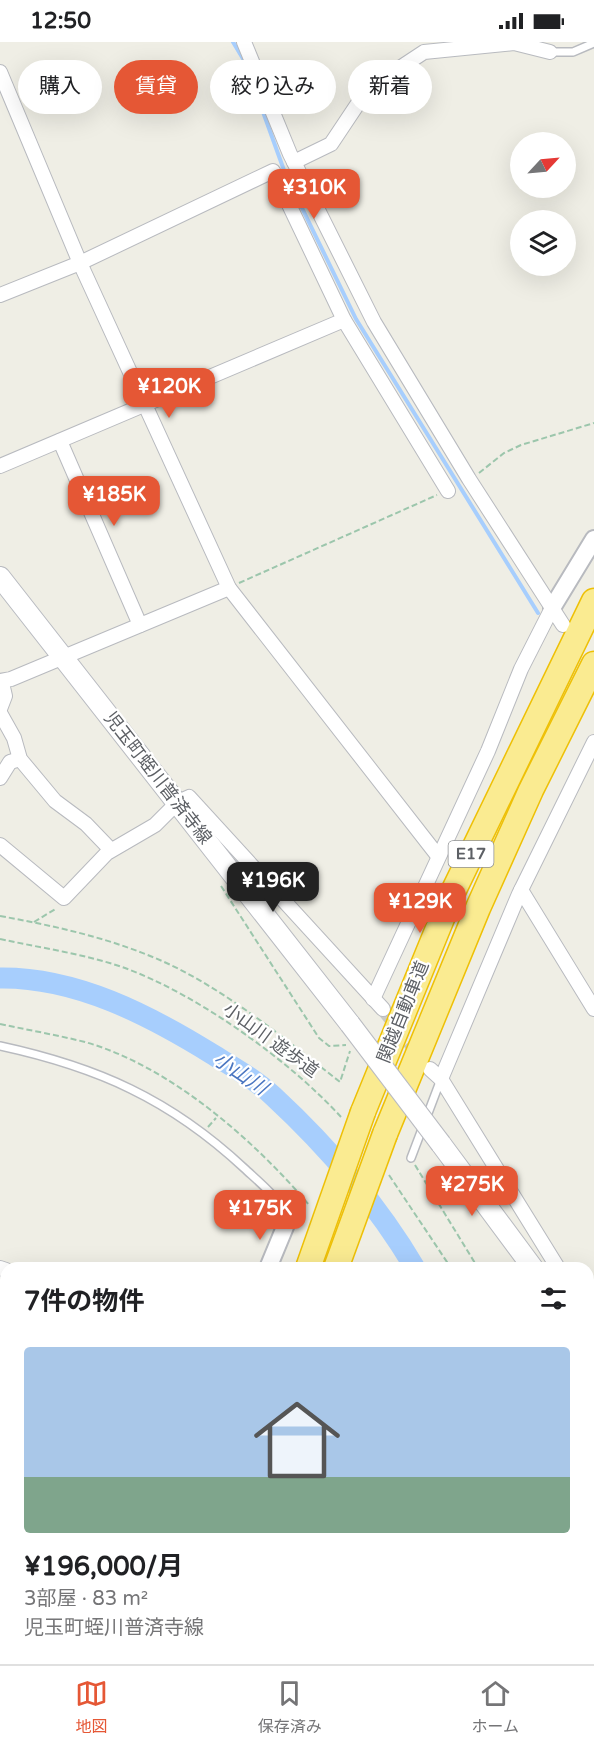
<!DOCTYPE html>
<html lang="ja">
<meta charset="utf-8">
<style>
body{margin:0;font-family:"Varela Round","Noto Sans JP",sans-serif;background:#f6f6f6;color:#202124;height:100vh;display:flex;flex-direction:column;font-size:22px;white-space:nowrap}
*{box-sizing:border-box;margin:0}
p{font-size:20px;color:#757577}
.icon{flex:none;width:33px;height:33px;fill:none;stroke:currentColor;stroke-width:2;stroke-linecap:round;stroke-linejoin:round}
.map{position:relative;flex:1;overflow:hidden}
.drawer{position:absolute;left:0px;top:1220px;width:594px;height:404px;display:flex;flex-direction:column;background:#fff;border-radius:18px 18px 0 0;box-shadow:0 6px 24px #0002}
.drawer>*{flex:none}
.banner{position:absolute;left:18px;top:18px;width:558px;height:54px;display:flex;gap:12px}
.needle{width:39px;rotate:64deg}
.buttons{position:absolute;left:510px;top:90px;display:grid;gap:12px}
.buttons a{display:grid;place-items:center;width:66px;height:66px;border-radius:50%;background:#fff;box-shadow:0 6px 24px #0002;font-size:30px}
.price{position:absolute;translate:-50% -51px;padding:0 14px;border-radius:12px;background:#e55735;color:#fff;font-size:20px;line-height:39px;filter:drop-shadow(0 2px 3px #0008)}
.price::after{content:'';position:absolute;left:50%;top:36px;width:18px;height:14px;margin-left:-9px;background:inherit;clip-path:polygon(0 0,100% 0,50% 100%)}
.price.current{background:#222;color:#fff}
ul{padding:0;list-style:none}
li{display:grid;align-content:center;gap:12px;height:318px;padding:0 24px}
li span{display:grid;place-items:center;height:186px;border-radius:6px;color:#555}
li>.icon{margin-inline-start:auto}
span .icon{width:108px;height:108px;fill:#fffc;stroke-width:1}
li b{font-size:26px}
h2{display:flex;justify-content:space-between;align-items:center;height:72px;padding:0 24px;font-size:26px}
.pill{padding:0 21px;border-radius:27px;background:#fff;box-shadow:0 6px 24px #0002;font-size:21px;line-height:54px}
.pill.current{background:#e55735;color:#fff}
.status{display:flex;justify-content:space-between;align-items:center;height:42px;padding:0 30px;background:#fff;direction:ltr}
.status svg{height:16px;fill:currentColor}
.dock{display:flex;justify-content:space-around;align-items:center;height:84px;border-top:2px solid #e0e0e0;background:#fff;font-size:16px;color:#757577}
.dock a{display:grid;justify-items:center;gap:3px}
.dock .current{color:#e55735}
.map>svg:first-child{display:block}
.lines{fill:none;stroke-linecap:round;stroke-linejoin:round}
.stream{stroke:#a7cefd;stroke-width:4}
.river{stroke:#a7cefd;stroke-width:21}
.minor-tunnel{stroke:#cacac5;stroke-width:14;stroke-dasharray:14 7;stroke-linecap:butt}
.service-casing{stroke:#b8babf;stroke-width:10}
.minor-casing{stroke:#b8babf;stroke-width:16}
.tertiary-casing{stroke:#b8babf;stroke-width:20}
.secondary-casing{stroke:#b9bbc1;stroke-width:22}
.motorway-casing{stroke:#eec006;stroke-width:27}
.path{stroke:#9cc6ac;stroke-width:2;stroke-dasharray:6 3;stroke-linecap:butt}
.service{stroke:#fff;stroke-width:7}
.minor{stroke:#fff;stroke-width:14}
.tertiary{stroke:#fff;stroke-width:16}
.secondary{stroke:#fff;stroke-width:20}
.motorway{stroke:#faeb91;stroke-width:24}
.secondary-bridge-casing{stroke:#b9bbc1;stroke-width:22;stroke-linecap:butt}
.motorway-bridge-casing{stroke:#eec006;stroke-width:27;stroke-linecap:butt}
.secondary-bridge{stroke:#fff;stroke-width:20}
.motorway-bridge{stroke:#faeb91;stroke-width:24}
.labels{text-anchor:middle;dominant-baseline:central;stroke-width:4.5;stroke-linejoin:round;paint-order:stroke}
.shield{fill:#fff;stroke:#8e9093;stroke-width:1.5}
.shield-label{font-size:16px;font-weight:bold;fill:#5d6065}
.street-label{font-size:18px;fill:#5d6065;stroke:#fff}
.water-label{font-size:20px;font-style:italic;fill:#4a76c1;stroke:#fff}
</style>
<div class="status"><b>12:50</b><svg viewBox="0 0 49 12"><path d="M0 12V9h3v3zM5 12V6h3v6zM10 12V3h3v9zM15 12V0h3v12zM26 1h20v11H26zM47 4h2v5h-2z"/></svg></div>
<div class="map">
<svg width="594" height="1622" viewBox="0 0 594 1622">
<rect width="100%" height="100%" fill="#efeee5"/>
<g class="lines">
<polyline class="stream" points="233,0 245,20 285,131 356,277 538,571"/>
<path class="river" d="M0,936c76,-1 149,37 212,76 21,13 43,25 61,42 54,50 104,108 142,172"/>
<polyline class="minor-tunnel" points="383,967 421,1015"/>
<defs>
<g id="service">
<polyline points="550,10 573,10 594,1"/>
<path d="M0,1004c97,21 170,53 244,122 15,14 34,29 43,48l-2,11"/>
<polyline points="411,1116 441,1037"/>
</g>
<g id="minor">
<polyline points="244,0 290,112 374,280 469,437 563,583"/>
<polyline points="0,30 80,221 229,546 438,814"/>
<polyline points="294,120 331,102 359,60 377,41 424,10 514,1 550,10"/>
<polyline points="0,253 80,221 273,129 344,278 448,449"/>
<polyline points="60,399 140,583"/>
<polyline points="0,424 344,278"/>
<polyline points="0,639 11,637 229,546"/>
<polyline points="0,667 5,654 2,641"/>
<polyline points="0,671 14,696 20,717 55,759 86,782 111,808"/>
<polyline points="0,736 10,720 20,717"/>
<polyline points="0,803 64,856 107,811 155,783 178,760 189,755 383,967"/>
<polyline points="521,848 594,967"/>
<polyline points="373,957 488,709 521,627 552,566"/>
<polyline points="430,1027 441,1037 558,1226"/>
<polyline points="441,1037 519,852 594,700"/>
<polyline points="0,1226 6,1228"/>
<polyline points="588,1273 594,1282"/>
<polyline points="256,1622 257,1617"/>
<polyline points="485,1622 493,1617"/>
</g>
<g id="tertiary">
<polyline points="552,566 594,497"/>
<polyline points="268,1226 285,1185"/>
<polyline points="143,1622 145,1617"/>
</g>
<g id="secondary">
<polyline points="0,535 350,982"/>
<polyline points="441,1102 533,1226"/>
<polyline points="588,1298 594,1306"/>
<polyline points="588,1512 594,1496"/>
<polyline points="564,1617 564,1622"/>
</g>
<g id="motorway">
<polyline points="363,1070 452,852 594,559"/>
<polyline points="385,1092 478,866 531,748 594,622"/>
<polyline points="183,1622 184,1617"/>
<polyline points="209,1622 211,1617"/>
</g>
</defs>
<use href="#service" class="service-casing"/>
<use href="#minor" class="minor-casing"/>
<use href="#tertiary" class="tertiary-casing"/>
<use href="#secondary" class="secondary-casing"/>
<use href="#motorway" class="motorway-casing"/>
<g class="path">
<polyline points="479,431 504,411 521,403 594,381"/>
<polyline points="239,541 437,453"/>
<polyline points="221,844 319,996 329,1004 346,1003"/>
<path d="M0,874c61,11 123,25 179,53 58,30 110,73 161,113l10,-31"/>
<polyline points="34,880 57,866"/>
<path d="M0,897c41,9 85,15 125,29 73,27 164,92 216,149"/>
<path d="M0,982c28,6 57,11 85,18 85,24 169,98 225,164"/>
<polyline points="208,1085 216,1076"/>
<polyline points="415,1123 478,1226"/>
<polyline points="389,1133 451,1226"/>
<polyline points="588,1366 594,1373"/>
<polyline points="588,1423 594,1429"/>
<polyline points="588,1527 594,1531"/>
<polyline points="588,1555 594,1557"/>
</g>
<use href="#service" class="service"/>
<use href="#minor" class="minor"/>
<use href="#tertiary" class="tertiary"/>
<use href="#secondary" class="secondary"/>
<use href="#motorway" class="motorway"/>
<defs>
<polyline id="secondary-bridge" points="350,982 441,1102"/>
<g id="motorway-bridge">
<polyline points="308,1226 363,1070"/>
<polyline points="336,1226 385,1092"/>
</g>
</defs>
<use href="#secondary-bridge" class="secondary-bridge-casing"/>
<use href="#motorway-bridge" class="motorway-bridge-casing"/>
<use href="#secondary-bridge" class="secondary-bridge"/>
<use href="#motorway-bridge" class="motorway-bridge"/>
</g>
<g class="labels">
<rect class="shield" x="448.5" y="799" width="45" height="26" rx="4.5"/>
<g class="shield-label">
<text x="471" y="812">E17</text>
</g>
<g class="street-label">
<text transform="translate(158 736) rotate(52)">児玉町蛭川普済寺線</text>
<text transform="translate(403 970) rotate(-68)">関越自動車道</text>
<text transform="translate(271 998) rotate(36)">小山川 遊歩道</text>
</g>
<g class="water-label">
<text transform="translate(240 1032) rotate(34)">小山川</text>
</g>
</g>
</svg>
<div class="buttons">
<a><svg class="needle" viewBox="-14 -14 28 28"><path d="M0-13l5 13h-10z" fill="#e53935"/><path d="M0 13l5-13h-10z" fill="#757577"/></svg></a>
<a><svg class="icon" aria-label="layers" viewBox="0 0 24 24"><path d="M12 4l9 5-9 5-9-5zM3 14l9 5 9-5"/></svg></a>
</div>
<b class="price" style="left:314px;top:178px">¥310K</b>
<b class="price" style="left:169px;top:377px">¥120K</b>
<b class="price" style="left:114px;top:485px">¥185K</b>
<b class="price current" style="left:273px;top:871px">¥196K</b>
<b class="price" style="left:420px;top:892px">¥129K</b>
<b class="price" style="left:472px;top:1175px">¥275K</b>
<b class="price" style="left:260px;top:1199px">¥175K</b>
<div class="banner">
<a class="pill">購入</a>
<a class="pill current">賃貸</a>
<a class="pill">絞り込み</a>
<a class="pill">新着</a>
</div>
<section class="drawer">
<h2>7件の物件<svg class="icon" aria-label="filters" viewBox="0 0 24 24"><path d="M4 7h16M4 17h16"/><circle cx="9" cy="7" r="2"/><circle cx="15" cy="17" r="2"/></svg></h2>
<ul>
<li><span style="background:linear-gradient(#a9c7e8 70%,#7fa58c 0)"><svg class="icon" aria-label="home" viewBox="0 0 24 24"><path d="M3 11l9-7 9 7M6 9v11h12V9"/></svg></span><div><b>¥196,000/月</b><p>3部屋 · 83 m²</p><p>児玉町蛭川普済寺線</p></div></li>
</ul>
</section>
</div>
<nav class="dock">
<a class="current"><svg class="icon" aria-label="map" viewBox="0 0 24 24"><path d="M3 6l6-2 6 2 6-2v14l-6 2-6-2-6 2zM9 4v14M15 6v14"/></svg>地図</a>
<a><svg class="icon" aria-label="saved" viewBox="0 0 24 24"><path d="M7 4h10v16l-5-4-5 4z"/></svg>保存済み</a>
<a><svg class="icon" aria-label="home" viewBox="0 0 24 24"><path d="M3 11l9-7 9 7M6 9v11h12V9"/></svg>ホーム</a>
</nav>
